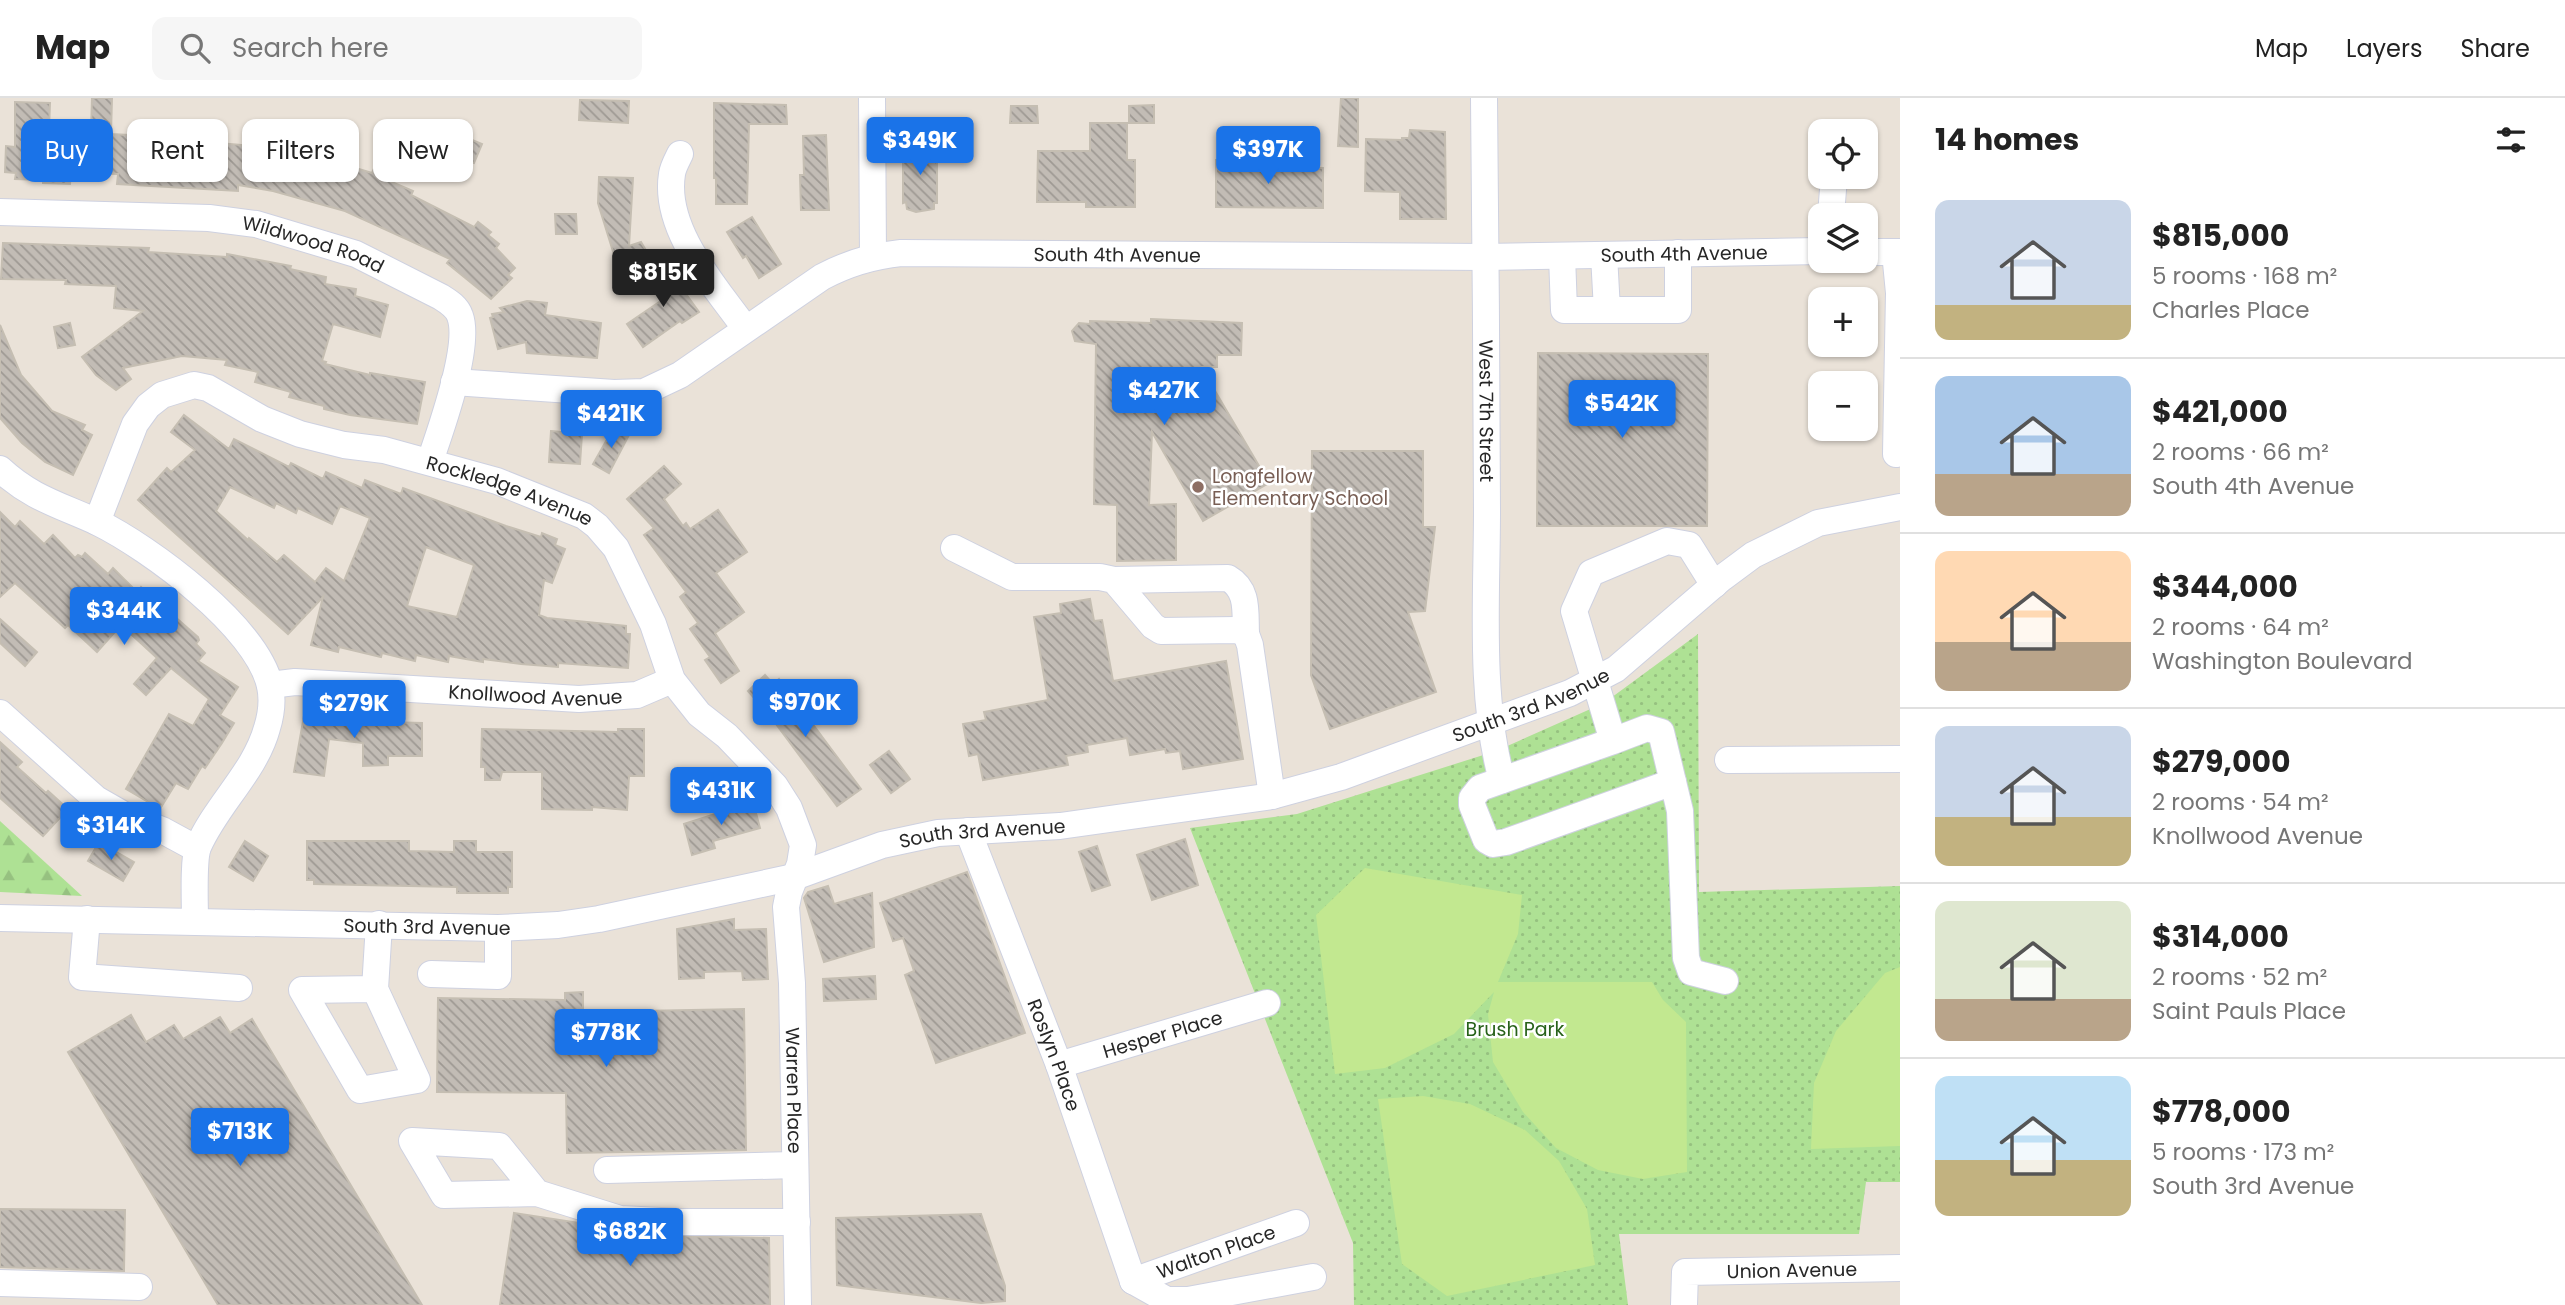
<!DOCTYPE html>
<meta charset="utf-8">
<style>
body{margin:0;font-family:Poppins,sans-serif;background:#f6f6f6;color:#222;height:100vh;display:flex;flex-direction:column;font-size:26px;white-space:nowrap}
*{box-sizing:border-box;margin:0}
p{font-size:23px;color:#767676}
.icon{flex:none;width:38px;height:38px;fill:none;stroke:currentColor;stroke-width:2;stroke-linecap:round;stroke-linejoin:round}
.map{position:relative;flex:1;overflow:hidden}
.drawer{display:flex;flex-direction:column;background:#fff;width:665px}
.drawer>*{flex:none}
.hud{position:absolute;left:21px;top:21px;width:665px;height:63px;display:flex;gap:14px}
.buttons{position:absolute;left:1808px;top:21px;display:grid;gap:14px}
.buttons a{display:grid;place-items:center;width:70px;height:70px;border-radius:14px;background:#fff;box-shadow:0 2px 5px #0004;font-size:35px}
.price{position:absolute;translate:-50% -60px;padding:0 16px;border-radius:7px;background:#1a73e8;color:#fff;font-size:23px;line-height:46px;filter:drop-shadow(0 2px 4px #0008)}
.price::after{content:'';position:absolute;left:50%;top:42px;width:21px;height:16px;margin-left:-10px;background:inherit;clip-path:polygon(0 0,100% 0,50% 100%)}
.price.active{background:#222;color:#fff}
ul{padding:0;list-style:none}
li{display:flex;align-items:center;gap:21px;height:175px;padding:0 35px}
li+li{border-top:2px solid #e0e0e0}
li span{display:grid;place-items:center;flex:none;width:196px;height:140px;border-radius:14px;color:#555}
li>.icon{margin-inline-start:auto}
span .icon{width:84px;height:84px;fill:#fffc;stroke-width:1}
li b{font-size:30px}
h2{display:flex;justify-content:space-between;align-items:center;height:84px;padding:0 35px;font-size:30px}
.tag{padding:0 24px;border-radius:14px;background:#fff;box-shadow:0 2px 5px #0004;font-size:24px;line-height:63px}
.tag.active{background:#1a73e8;color:#fff}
header{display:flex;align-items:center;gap:42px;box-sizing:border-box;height:98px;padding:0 35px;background:#fff;border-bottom:2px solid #e0e0e0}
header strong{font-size:33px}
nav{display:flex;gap:38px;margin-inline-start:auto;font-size:24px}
.search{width:490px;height:63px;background:#f6f6f6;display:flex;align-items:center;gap:18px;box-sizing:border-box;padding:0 24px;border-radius:14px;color:#767676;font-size:26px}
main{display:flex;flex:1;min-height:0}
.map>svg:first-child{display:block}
.forest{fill:url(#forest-firs)}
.park{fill:url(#park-dots)}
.pitch{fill:#c2e890}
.building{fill:url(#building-back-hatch);stroke:#c5beb2;stroke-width:2;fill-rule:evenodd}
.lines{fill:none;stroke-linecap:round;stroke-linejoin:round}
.minor-casing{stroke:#ced1e0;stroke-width:28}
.minor{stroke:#fff;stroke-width:26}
.education-dot{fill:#8d6e63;stroke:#fff;stroke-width:2.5}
.labels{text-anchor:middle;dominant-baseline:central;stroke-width:5;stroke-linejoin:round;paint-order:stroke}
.street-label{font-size:19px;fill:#272727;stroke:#fff}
.education-label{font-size:19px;fill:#785e54;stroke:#fff;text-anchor:start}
.park-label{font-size:19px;fill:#28621a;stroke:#fff}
</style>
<header>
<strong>Map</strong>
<div class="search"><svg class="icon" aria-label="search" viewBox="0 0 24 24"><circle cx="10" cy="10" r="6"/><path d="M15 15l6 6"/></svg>Search here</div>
<nav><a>Map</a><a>Layers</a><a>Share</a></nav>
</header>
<main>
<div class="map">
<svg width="1900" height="1207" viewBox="0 0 1900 1207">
<defs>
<pattern id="forest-firs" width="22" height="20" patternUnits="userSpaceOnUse" patternTransform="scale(1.75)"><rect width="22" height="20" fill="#aee194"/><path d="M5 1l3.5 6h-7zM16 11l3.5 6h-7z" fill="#96c180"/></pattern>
<pattern id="park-dots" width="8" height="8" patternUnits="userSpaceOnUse" patternTransform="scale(1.75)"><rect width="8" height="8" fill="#aee194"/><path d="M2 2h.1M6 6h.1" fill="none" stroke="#96c180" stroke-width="1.8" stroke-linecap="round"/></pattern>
<pattern id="building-back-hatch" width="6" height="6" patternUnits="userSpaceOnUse" patternTransform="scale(1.75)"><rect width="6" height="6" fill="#c2bcb5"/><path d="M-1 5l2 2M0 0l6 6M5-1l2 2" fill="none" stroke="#9e9993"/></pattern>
</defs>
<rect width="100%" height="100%" fill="#eae2d8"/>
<polygon class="forest" points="0,723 82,798 0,794"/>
<polygon class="park" points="1698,536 1699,794 1900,788 1900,1084 1866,1084 1859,1136 1619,1136 1628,1207 1354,1207 1353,1145 1190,730 1297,716 1496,653 1604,605"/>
<g class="pitch">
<polygon points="1365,770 1522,797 1518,836 1498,884 1652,884 1663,902 1686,924 1687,1074 1643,1081 1598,1072 1556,1050 1523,1014 1493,964 1488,916 1494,894 1454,936 1385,970 1335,976 1316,817"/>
<polygon points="1900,869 1900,1048 1811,1051 1814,985 1836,933 1885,875"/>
<polygon points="1423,998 1470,1006 1525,1032 1559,1063 1587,1111 1595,1167 1447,1198 1402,1166 1378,1001"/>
</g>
<g class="building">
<polygon points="92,0 112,0 111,36 184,40 184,42 253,48 253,45 286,51 287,45 304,49 303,54 372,75 376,66 391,72 387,82 413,93 411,97 474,129 478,124 491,134 488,137 499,146 496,150 515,170 508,177 512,180 491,201 447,165 450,161 345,113 273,93 238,87 238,93 117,86 118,76 71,75 70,86 43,85 43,82 15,81 16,75 5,74 6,48 15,49 15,4 50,5 49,32 91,34"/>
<polygon points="1341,0 1358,0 1358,49 1338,48"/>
<polygon points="580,2 629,3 628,25 579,22"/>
<polygon points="714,5 786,7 787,26 749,26 747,106 716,106 716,80 714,80"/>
<polygon points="1154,7 1154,25 1129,25 1129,8"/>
<polygon points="1011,8 1037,8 1038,25 1010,25"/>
<polygon points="1090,25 1127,25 1127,62 1135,62 1135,109 1086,109 1086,104 1037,104 1038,53 1090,53"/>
<polygon points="1410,32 1445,34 1446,121 1400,121 1400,94 1365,93 1366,41 1402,42 1402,40 1409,40"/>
<polygon points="460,37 482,46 474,65 452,57"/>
<polygon points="826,37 829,112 801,112 800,77 804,77 803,38"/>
<polygon points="903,47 937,47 937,105 934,105 934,111 916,114 907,111 906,104 903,105"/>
<polygon points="1243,61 1243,67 1323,70 1323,110 1216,109 1216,62"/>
<polygon points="599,79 633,80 629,148 641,144 654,166 632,179 619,157 615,160 598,105"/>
<polygon points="555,116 576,116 577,136 556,136"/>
<polygon points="752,119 781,166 759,180 746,158 743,160 727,134"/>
<polygon points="3,145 149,150 148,154 227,159 227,156 291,168 290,171 326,179 325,186 356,191 355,198 388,207 380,239 333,226 322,263 326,264 325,266 370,277 370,275 425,284 417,326 350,317 324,311 324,308 289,299 291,294 255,284 258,274 225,267 227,262 182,258 123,270 131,281 116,292 96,277 82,259 143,213 114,210 116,188 65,186 66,182 1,181"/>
<polygon points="665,167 699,214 682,225 680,223 643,249 627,226 665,200 649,177"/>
<polygon points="527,203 547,205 545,217 601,225 597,260 527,255 526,244 498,251 490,220 493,219 492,216 504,214 500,210"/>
<polygon points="1151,221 1242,225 1241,257 1217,257 1217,269 1201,269 1269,385 1203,423 1152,334 1149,407 1176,406 1176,462 1117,463 1117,407 1094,406 1096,246 1075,243 1072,233 1079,225 1090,226 1090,223 1151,225"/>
<polygon points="70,225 75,247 58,250 54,229"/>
<polygon points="0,227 21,277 52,313 85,327 82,332 92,337 73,377 45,364 22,345 0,320"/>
<polygon points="1538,255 1708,256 1707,428 1537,428"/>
<path d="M184,317l45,34 5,-10 55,28 2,-4 32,16 3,-7 36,16 3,-8 36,14 2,-6 103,38 35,11 1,-4 15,6 -2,6 10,4 -13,34 -8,-3 -5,35 8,3 79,8v8h4l-2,34 -70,-5v4l-37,-3 -38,-5v3l-34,-6 -1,6 -32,-7 -1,6 -33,-8 -1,4 -42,-10 -1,5 -27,-7 12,-48 -35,37 -150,-134 29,-32 4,4 24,-22 -24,-18zM230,389l44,21 2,-5 20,10 2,-5 34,16 8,-18 30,12 -26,63 -18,-13 -11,14 -31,-27 -7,7 -28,-24 -1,2 -32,-29zM426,449l48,18 -17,52 -50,-11z"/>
<polygon points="614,329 629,337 609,375 593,366"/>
<polygon points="551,333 582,336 580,366 549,364"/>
<polygon points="1312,353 1423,353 1423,429 1435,429 1425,513 1408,514 1436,594 1330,631 1311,577"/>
<polygon points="664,368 681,386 664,401 683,428 686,425 690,431 718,412 747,454 716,475 744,514 715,535 739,573 721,585 705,562 710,559 690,531 698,525 680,499 686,494 644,437 654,430 627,401"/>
<polygon points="0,414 15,429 20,423 44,446 53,437 75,460 78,457 82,459 85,455 108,476 113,470 137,494 141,489 198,539 199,542 196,546 205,555 198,563 238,589 220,617 234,625 222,645 205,670 202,668 188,691 176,685 160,711 126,691 169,616 193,628 209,601 171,570 146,597 134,586 157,560 121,527 97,554 68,527 65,530 15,485 0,499"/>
<polygon points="1090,501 1094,523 1102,522 1113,583 1226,563 1243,661 1183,671 1180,653 1166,655 1165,651 1130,657 1127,640 1087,647 1088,654 1066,658 1068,667 983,682 978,656 969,658 963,626 986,622 984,614 1048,602 1034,519 1061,515 1060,506"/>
<polygon points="0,521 37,554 25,568 0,545"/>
<polygon points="765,577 773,586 779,581 861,691 837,708 770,618 748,593"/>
<polygon points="305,612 349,617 348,623 422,625 422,658 388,658 388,667 363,668 363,645 329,641 324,678 294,674"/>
<polygon points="482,631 618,634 618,631 644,631 644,678 629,678 627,712 592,709 592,712 542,711 542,674 502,674 500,682 485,682 485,669 481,669"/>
<polygon points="0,644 22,664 17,669 46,695 48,693 68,711 43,738 0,700"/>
<polygon points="889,653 910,681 891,695 870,667"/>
<polygon points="753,704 760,730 713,743 715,750 692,757 684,726"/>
<polygon points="1185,741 1198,787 1152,802 1137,757"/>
<polygon points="245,743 268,758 253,783 229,769"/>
<polygon points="307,743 409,743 409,753 454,754 454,743 476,743 476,754 512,754 512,789 508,789 508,795 457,795 457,789 314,786 314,782 307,782"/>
<polygon points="99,744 134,764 123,783 88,763"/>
<polygon points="1097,748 1110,787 1092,793 1079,754"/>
<polygon points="967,774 1025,935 936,965 905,877 914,873 903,840 893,843 880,805"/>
<polygon points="828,788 834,806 872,795 874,849 824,864 804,800 808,794"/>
<polygon points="734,821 734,832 766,831 768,881 743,882 742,873 704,874 704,880 679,881 677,831"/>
<polygon points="875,878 876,901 824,903 823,881"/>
<polygon points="583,894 583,914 744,911 746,1052 567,1055 566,995 437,994 438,900 565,902 565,895"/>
<polygon points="131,917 146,944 174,927 183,941 220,919 230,935 252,921 422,1207 218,1207 68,954"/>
<polygon points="0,1111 125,1112 124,1173 0,1169"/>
<polygon points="514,1115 579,1125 619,1137 769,1140 770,1207 500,1207"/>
<polygon points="981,1116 1005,1188 1005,1203 981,1205 837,1187 836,1120"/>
</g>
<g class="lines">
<defs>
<g id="minor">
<polyline points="872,0 873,158"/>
<path id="s1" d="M1484,0c1,138 3,275 3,413 0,85 -8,187 15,269"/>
<path d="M680,56c-3,6 -7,13 -8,20 -9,56 43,112 73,154"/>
<path id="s2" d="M0,114l209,6 47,6 100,30 85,43c8,5 16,10 19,19 11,30 -19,113 -30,145"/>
<polyline points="1831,117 1834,79"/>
<polyline points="1866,154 1900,154"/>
<polyline points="1895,154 1899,195 1896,356"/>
<polyline points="1604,157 1607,212"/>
<polyline points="1562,158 1564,212 1678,212 1678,155"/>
<path id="s3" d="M454,284l160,11 30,-1 36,-17 142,-98c26,-14 50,-21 79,-24l584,4 335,-6"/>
<path d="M0,371c31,29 60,36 97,53 53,26 160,105 173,164 3,14 1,29 -3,42 -12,44 -51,77 -69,119 -5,13 -3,57 -3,74"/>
<path id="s4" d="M97,424l38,-98 13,-18 14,-11 32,-10 14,3 54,31 38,15 44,11 40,5 113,31 87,35 13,10 19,22 37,76 19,56 27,34 28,22 48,50 14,22 14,37 -3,19 -11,28 -3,15 6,76 6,322"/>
<polyline points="954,450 1012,479 1100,479 1114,482 1153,528 1161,533 1237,532 1246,536 1250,547 1272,698"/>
<path d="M1114,482l114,-2c21,12 17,34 18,56"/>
<path id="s5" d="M270,587l25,-3 284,17 58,-4 35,-15"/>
<polyline points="0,615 96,701 124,717 162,732 197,751"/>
<polyline points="1613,643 1647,630 1661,634 1673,684 1506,744 1493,746 1486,742 1472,707 1472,700 1480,690 1613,643 1574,513 1591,475 1667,443 1689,447 1714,487"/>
<polyline points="1728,662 1900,661"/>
<polyline points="1673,684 1680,713 1686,860 1691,874 1725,883"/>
<path id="s6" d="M968,733l91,234 74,216"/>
<path id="s7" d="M0,820l498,10 60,-3 41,-6 195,-42 88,-32 56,-12 122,-7 212,-30 69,-19 229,-84 46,-24 106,-91 31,-23 65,-32 82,-16"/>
<polyline points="87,821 82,879 239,890"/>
<polyline points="431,876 498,878 498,830"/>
<polyline points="375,891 302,892 360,992 417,982 375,891 379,826"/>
<path id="s8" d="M1059,967l208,-62"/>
<polyline points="607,1072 795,1067"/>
<polyline points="537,1095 499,1048 412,1043 444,1097 537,1095 620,1121 681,1124 797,1124"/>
<polyline points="1133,1183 1167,1202 1188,1202 1313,1179"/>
<path id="s9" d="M1133,1183l163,-58"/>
<polyline points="0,1185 139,1189"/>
<path id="s10" d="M1684,1207l1,-33 215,-4"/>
</g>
</defs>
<use href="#minor" class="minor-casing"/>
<use href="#minor" class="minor"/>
</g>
<circle class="education-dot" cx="1198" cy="389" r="7"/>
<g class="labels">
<g class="street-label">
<text stroke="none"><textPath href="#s2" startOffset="317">Wildwood Road</textPath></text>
<text stroke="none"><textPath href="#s3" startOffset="1269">South 4th Avenue</textPath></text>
<text stroke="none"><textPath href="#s3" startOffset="702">South 4th Avenue</textPath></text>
<text stroke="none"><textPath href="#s1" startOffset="313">West 7th Street</textPath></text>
<text stroke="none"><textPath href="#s4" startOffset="514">Rockledge Avenue</textPath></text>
<text stroke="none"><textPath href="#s5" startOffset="266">Knollwood Avenue</textPath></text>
<text stroke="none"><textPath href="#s7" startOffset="1561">South 3rd Avenue</textPath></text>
<text stroke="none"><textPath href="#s7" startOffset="994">South 3rd Avenue</textPath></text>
<text stroke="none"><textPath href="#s7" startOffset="427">South 3rd Avenue</textPath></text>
<text stroke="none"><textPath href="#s8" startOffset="108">Hesper Place</textPath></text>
<text stroke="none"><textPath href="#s6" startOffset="240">Roslyn Place</textPath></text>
<text stroke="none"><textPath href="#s4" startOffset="1244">Warren Place</textPath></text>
<text stroke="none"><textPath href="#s9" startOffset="88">Walton Place</textPath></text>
<text stroke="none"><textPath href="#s10" startOffset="140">Union Avenue</textPath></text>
</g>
<g class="education-label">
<text x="1212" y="378">Longfellow<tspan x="1212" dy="22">Elementary School</tspan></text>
</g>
<g class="park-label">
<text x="1515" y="931">Brush Park</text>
</g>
</g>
</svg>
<div class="buttons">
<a><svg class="icon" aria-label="locate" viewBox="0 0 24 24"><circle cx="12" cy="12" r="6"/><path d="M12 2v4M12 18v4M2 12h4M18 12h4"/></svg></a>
<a><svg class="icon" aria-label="layers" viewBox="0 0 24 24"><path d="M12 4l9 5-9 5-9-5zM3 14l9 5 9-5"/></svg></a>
<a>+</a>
<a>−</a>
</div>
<b class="price" style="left:920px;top:79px">$349K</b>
<b class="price" style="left:1268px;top:88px">$397K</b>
<b class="price active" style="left:663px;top:211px">$815K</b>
<b class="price" style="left:1164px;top:329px">$427K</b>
<b class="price" style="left:1622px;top:342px">$542K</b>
<b class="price" style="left:611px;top:352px">$421K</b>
<b class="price" style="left:124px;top:549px">$344K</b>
<b class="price" style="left:805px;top:641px">$970K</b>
<b class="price" style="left:354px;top:642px">$279K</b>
<b class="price" style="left:721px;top:729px">$431K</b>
<b class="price" style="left:111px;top:764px">$314K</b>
<b class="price" style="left:606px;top:971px">$778K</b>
<b class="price" style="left:240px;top:1070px">$713K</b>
<b class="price" style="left:630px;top:1170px">$682K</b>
<div class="hud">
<a class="tag active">Buy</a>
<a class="tag">Rent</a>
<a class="tag">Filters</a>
<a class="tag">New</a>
</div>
</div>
<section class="drawer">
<h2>14 homes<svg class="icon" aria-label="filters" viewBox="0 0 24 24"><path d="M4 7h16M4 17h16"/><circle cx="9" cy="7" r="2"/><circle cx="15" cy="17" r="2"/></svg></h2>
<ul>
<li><span style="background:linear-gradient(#c9d6e8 75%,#c2b280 0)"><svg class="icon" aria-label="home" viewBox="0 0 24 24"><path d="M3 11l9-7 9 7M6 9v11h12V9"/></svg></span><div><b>$815,000</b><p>5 rooms · 168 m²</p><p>Charles Place</p></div></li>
<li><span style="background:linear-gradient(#a9c7e8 70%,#b9a48a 0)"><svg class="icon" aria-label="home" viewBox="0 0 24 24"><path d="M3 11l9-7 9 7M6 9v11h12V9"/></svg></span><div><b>$421,000</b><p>2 rooms · 66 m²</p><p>South 4th Avenue</p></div></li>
<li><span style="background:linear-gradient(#ffd9b3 65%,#b9a48a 0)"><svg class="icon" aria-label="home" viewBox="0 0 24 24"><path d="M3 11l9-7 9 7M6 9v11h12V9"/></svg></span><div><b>$344,000</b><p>2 rooms · 64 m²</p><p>Washington Boulevard</p></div></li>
<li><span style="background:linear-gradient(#c9d6e8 65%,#c2b280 0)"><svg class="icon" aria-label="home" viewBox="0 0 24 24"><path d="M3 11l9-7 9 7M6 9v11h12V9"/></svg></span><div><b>$279,000</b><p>2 rooms · 54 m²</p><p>Knollwood Avenue</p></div></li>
<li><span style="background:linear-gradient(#dfe7d0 70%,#b9a48a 0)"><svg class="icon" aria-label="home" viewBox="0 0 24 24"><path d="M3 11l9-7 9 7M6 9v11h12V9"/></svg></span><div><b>$314,000</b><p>2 rooms · 52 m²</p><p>Saint Pauls Place</p></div></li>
<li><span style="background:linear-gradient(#bfe0f5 60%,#c2b280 0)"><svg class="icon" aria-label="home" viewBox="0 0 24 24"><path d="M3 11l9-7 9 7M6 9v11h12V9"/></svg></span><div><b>$778,000</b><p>5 rooms · 173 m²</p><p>South 3rd Avenue</p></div></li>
</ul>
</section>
</main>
